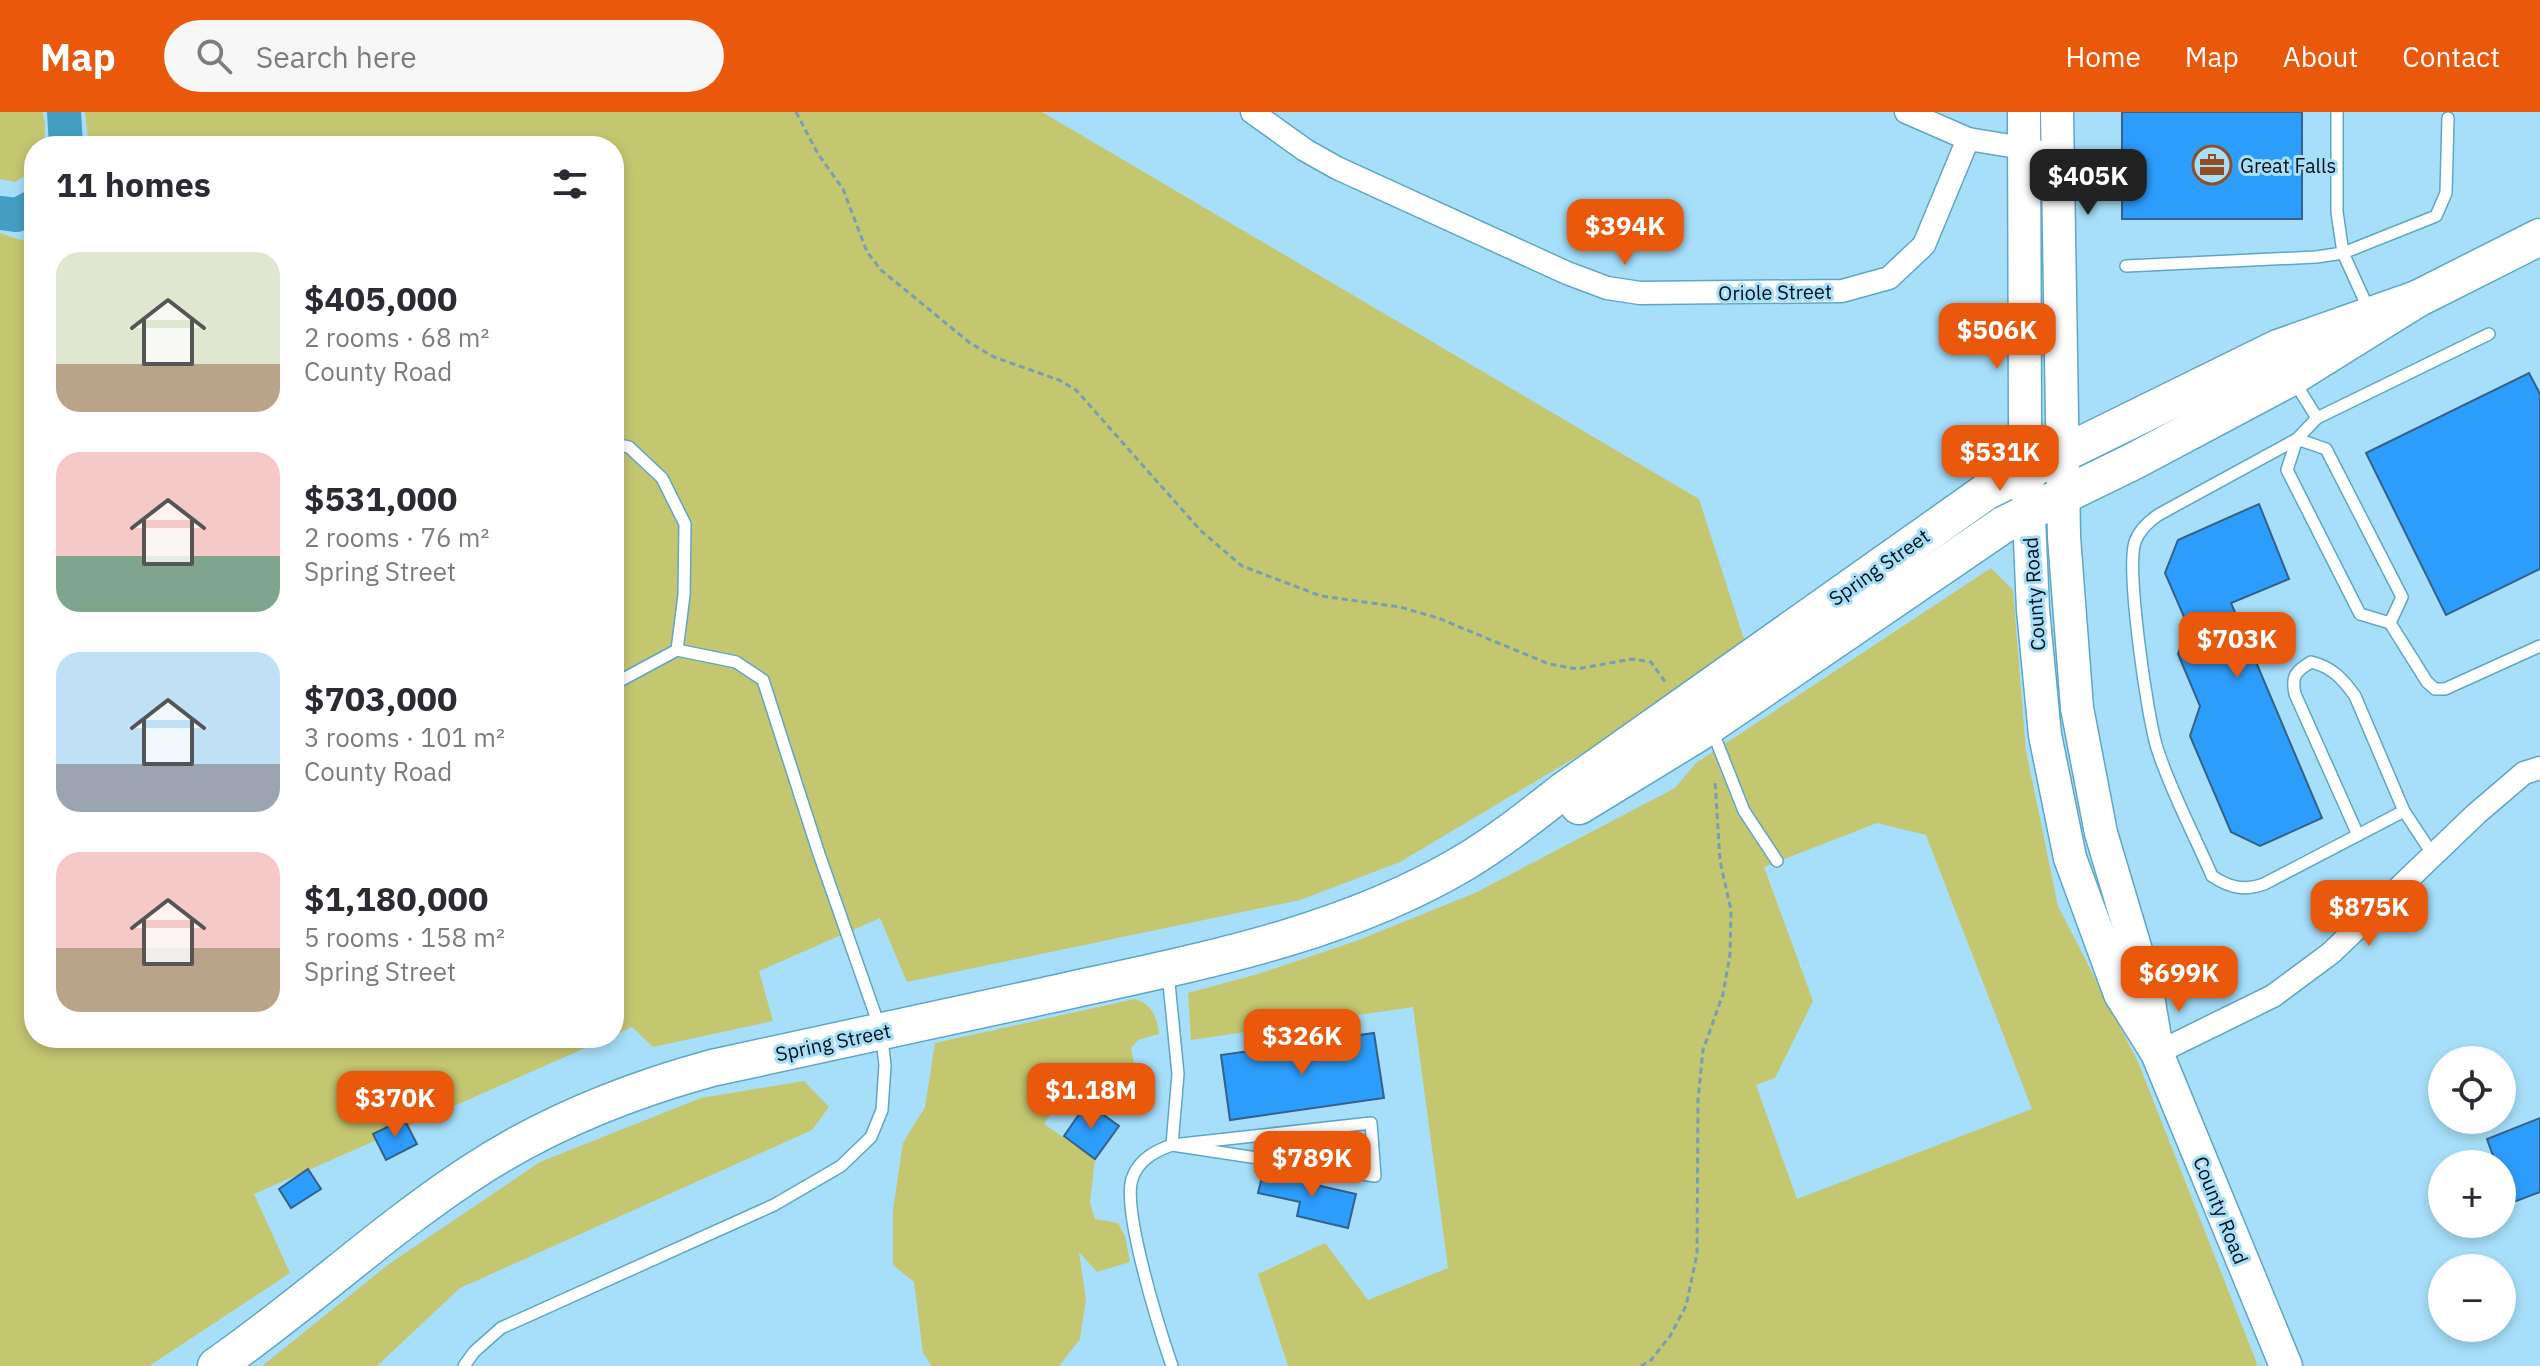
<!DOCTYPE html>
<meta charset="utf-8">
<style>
body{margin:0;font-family:"IBM Plex Sans",sans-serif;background:#f7f7f7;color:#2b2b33;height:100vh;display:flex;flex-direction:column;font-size:30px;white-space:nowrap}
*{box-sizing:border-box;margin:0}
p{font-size:26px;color:#7c7c81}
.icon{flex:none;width:44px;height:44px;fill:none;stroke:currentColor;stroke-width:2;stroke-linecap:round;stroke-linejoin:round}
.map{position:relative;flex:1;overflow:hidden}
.side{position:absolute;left:24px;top:24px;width:600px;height:912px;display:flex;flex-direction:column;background:#fff;border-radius:32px;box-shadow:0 4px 12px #0003}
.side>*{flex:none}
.controls{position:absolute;left:2428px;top:934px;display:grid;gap:16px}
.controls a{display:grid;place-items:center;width:88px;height:88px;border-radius:50%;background:#fff;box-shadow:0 4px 12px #0003;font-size:40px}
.price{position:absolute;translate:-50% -68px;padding:0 18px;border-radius:16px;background:#ea580c;color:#fff;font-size:26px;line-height:52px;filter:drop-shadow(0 2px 4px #0008)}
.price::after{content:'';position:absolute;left:50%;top:48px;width:24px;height:18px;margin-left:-12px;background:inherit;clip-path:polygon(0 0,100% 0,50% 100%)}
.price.current{background:#222;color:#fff}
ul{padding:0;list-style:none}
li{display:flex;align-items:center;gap:24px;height:200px;padding:0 32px}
li span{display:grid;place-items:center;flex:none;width:224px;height:160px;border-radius:24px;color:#555}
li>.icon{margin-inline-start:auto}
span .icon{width:96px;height:96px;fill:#fffc;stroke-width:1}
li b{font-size:34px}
h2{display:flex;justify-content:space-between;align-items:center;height:96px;padding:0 32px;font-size:34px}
header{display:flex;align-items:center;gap:48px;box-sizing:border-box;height:112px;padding:0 40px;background:#ea580c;color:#fff}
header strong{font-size:38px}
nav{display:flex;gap:44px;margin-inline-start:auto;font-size:28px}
.search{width:560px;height:72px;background:#f7f7f7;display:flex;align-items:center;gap:20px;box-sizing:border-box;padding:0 28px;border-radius:44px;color:#7c7c81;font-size:30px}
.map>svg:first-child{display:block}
.green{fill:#c5c670;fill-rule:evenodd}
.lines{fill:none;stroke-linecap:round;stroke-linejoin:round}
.river{stroke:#449ec4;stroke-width:34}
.building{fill:#2d9dfc;stroke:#34608b;stroke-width:2}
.service-casing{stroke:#5fa6c6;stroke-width:14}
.minor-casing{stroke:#5fa6c6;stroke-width:25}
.secondary-casing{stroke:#5fa6c6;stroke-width:35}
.primary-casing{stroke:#5fa6c6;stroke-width:39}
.path{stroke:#749fb5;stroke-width:3;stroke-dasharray:6 4;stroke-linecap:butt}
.service{stroke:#fff;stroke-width:11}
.minor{stroke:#fff;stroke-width:22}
.secondary{stroke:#fff;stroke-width:32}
.primary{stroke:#fff;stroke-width:36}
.labels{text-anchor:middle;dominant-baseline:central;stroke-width:6;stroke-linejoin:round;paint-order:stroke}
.poi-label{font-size:20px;fill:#000f18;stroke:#a7dffa;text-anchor:start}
.street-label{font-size:20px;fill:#000f18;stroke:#a7dffa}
</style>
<header>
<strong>Map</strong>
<div class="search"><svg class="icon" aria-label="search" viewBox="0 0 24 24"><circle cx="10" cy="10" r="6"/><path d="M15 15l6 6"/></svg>Search here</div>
<nav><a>Home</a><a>Map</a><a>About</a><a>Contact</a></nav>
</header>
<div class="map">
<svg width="2540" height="1254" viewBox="0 0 2540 1254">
<rect width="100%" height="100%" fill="#a7dffa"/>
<g class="green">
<polygon points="0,0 42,0 45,11 44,34 34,34 34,58 15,70 0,67"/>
<polygon points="85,0 1042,0 1699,387 1744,527 1620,619 1400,750 1300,788 907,870 880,806 759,859 773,909 653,935 632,915 614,923 614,34 89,34"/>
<polygon points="0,121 21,128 34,127 34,926 608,926 254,1082 290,1161 149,1254 0,1254"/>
<path d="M1991,456l22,22 13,161 32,155 80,156 120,304h-970l-30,-92 67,-31 43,57 80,-32 -35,-261 -222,33 -3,-47 70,-19 98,-33 119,-48 200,-105 21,-25zM1877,711l49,12 106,274 -235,90 -41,-114 19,-7 38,-77 -49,-134z"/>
<path d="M1135,887c17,5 22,18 24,35l-21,6 -7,8 4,22c-53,2 -62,11 -91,54l51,35 -5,44 5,16 23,4 7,13 5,26 -33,10 -18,-20 7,47 -6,40 -21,27h-127l-9,-13 -9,-71 -21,-17v-55l10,-67 22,-36 10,-64z"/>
<polygon points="804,969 829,995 812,1018 460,1176 377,1254 262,1254 389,1152 540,1050 701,986"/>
</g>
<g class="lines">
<g class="river">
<polyline points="64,0 66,34"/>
<polyline points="0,101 17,103 34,94"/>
</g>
</g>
<g class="building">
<rect x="2122" y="0" width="180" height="107"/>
<polygon points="2529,261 2540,282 2540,457 2446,503 2366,341"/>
<polygon points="2259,392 2289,467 2231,491 2322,706 2260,734 2231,720 2190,624 2200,594 2178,542 2188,514 2165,461 2178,428"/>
<polygon points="1374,921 1384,986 1230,1008 1221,943"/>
<polygon points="1087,991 1119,1014 1095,1047 1064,1024"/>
<polygon points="2540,1006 2540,1080 2511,1091 2502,1066 2502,1052 2496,1052 2487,1027"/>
<polygon points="404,1007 417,1032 386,1048 373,1022"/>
<polygon points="308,1057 321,1077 291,1096 279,1077"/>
<polygon points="1263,1061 1356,1082 1348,1116 1297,1104 1300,1090 1258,1081"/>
</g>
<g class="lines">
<defs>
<g id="service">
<polyline points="2126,154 2316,145 2343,141 2337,100 2337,0"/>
<polyline points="2369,198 2343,141 2436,104 2446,81 2448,6"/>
<polyline points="2294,269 2317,306 2489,222"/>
<path d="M2317,306l-20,21 -139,76c-10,7 -19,15 -23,27 -9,28 12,174 22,206 14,44 37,86 55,128 18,12 32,15 52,8l140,-73 29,44"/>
<polyline points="2297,327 2287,358 2360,502 2390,511 2427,570 2435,577 2445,577 2540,534"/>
<polyline points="2297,327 2326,337 2402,485 2390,511"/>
<polyline points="614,332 629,335 662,366 685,412 684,483 677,538"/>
<polyline points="1712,618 1744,699 1777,749"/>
<path d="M2358,723l-63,-141c-4,-18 1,-23 16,-32 21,5 32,17 44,34l49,115"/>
<path d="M1168,861l10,101 -6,71 203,31 -4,-53 -199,22c-17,6 -34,15 -40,34 -10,32 28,152 40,187"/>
<polyline points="464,1254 474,1240 501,1216 774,1093 841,1054 871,1025 882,998 885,953 881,919 819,742 763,568 736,550 677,538 614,572"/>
</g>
<g id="minor">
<polyline points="1252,0 1305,38 1337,56 1567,161 1607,176 1640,181 1842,179 1889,166 1924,133 1968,27"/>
<polyline points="1906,0 1968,27 2035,38"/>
<polyline points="2157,941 2273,884 2331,841 2476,702 2524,661 2540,656"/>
</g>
<g id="secondary">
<polyline points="2024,0 2025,313 2033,498 2045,623 2070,746 2120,882 2157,941 2286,1254"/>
<polyline points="2057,0 2064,425 2077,596 2101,721 2146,872 2155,926"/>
</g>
<g id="primary">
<polyline points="1579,694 1700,620 2003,413 2134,349 2292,265 2417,187 2540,125"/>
<path d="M216,1254c87,-60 164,-133 252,-191 73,-49 160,-84 244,-107 111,-24 222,-48 332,-72 143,-32 294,-58 421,-134 35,-21 66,-46 98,-71l424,-300 291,-143 139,-49"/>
</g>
</defs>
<use href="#service" class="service-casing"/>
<use href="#minor" class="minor-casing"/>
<use href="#secondary" class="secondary-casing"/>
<use href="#primary" class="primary-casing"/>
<g class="path">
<polyline points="796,0 818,42 843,77 867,140 881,158 970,231 994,245 1059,268 1076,278 1201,419 1242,454 1321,484 1400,495 1438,506 1549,552 1577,557 1632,547 1651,550 1666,571"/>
<polyline points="1641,1254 1651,1248 1670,1224 1686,1194 1697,1142 1698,987 1703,938 1723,882 1730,843 1731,798 1720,749 1715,669"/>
</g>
<use href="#service" class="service"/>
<use href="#minor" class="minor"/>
<use href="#secondary" class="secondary"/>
<use href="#primary" class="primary"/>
</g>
<defs>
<symbol id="office-ring" viewBox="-11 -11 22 22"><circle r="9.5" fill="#a7dffa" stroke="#924d23" stroke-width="1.5"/><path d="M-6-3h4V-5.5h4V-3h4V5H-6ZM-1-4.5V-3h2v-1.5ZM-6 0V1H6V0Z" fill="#924d23"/></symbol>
</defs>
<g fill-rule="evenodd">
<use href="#office-ring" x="2190" y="31" width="44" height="44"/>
</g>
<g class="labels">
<g class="poi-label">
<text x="2240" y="53">Great Falls</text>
</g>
<g class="street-label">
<text transform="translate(1775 180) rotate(-1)">Oriole Street</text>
<text transform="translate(1879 455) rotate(-35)">Spring Street</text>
<text transform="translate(2034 482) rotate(-94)">County Road</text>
<text transform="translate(833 930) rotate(-12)">Spring Street</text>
<text transform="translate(2221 1098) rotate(68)">County Road</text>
</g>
</g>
</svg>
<div class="controls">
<a><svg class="icon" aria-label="locate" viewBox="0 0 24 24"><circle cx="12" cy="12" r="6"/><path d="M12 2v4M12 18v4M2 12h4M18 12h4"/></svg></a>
<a>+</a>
<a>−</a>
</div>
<b class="price current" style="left:2088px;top:105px">$405K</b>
<b class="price" style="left:1625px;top:155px">$394K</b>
<b class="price" style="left:1997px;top:259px">$506K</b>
<b class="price" style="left:2000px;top:381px">$531K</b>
<b class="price" style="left:2237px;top:568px">$703K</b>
<b class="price" style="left:2369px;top:836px">$875K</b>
<b class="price" style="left:2179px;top:902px">$699K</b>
<b class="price" style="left:1302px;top:965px">$326K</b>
<b class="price" style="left:1091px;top:1019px">$1.18M</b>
<b class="price" style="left:395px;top:1027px">$370K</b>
<b class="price" style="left:1312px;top:1087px">$789K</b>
<section class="side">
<h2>11 homes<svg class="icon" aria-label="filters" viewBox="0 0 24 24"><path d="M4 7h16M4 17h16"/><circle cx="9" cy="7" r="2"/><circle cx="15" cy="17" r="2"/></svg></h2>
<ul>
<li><span style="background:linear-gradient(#dfe7d0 70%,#b9a48a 0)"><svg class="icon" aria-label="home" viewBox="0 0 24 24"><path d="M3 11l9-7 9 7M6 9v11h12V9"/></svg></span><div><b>$405,000</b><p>2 rooms · 68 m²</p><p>County Road</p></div></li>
<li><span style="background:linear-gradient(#f6c9c9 65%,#7fa58c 0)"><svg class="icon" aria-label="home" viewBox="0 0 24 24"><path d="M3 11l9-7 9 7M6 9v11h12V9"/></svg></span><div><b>$531,000</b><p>2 rooms · 76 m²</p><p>Spring Street</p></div></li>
<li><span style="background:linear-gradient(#bfe0f5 70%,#9aa5b1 0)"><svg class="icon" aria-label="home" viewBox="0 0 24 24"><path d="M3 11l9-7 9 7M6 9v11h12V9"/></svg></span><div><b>$703,000</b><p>3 rooms · 101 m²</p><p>County Road</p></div></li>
<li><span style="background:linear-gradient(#f6c9c9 60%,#b9a48a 0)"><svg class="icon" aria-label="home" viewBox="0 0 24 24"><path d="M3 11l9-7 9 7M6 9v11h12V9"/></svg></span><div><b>$1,180,000</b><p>5 rooms · 158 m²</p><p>Spring Street</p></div></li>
</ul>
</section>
</div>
